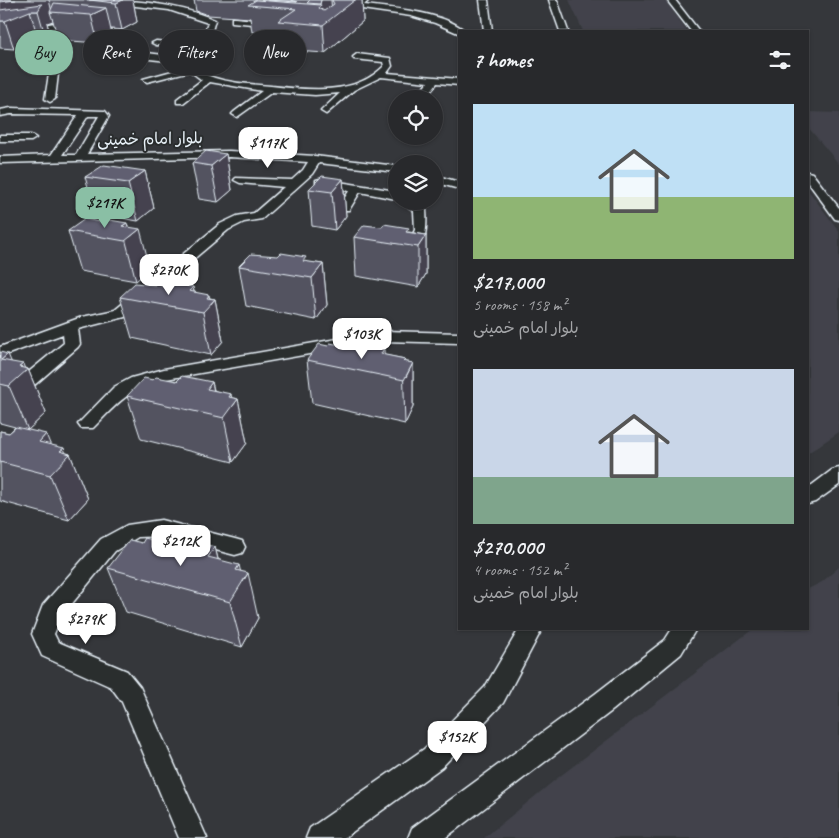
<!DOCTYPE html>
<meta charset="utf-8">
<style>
body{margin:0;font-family:Caveat,"Playpen Sans Arabic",sans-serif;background:#343538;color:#f1f3f6;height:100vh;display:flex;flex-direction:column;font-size:19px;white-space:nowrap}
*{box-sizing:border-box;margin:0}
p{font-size:16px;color:#a5a6a9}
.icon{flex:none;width:28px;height:28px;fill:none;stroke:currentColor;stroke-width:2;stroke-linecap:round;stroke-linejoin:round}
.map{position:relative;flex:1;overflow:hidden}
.panel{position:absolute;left:458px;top:30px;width:351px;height:600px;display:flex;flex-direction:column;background:#28292c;border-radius:0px;box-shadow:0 1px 4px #0004,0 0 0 1px #444548}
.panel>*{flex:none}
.guide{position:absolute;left:15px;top:30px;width:368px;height:45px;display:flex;gap:10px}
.fabs{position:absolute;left:388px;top:90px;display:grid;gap:10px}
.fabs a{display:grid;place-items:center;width:55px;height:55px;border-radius:50%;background:#28292c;box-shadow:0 1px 4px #0004,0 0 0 1px #444548;font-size:25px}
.price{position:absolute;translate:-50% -42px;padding:0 11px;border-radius:10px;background:#fff;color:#222;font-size:16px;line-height:32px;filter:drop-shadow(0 1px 2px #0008)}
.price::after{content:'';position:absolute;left:50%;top:30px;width:15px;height:11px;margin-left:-8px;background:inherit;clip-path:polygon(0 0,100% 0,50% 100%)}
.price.current{background:#8abfa5;color:#111}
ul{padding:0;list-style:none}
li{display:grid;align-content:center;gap:10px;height:265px;padding:0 15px}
li span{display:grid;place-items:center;height:155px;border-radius:0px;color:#555}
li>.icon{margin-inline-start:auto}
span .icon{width:90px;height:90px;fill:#fffc;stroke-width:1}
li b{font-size:21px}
h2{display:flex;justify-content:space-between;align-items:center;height:60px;padding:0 15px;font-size:21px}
.pill{padding:0 18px;border-radius:22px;background:#28292c;box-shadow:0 1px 4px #0004,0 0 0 1px #444548;font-size:18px;line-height:45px}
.pill.current{background:#8abfa5;color:#111}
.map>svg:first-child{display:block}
.built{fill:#42434b}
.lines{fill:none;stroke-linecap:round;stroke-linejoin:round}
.minor-casing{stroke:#e8f1f8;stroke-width:3}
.minor{fill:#2a2d2e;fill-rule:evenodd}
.wall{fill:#535261;stroke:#e8f1f8}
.shaded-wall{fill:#44424f;stroke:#e8f1f8}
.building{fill:#615f71;stroke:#e8f1f8}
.labels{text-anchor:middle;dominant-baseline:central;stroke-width:4;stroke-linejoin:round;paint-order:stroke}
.far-street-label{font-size:16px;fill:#e8f1f8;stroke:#2a2d2e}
</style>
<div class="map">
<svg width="839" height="838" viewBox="0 0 839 838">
<rect width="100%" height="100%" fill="#35373b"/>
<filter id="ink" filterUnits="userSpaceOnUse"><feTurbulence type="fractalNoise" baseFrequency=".02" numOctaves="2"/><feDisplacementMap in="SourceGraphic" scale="10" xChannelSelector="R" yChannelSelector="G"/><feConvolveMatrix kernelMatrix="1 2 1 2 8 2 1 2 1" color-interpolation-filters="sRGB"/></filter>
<g filter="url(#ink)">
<g class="built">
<polygon points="569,0 665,0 687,31 583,31"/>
<polygon points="808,112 839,113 839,164 808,127"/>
<polygon points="808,190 839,231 839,432 808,453"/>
<polygon points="839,567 839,838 484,838 555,780 753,629 808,629 808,589 822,582"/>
</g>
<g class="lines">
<defs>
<g id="minor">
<path d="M86,0c45,0 88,2 129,20l-8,28 -13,13 6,11c22,11 47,12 71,14 37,4 84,10 113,-20l-1,-4 -29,-3 -1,-2 4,-3 33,4 2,8 -5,7 72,6v6l-22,-2 -12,16h-10l13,-17 -47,-5 -27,13 -28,24 -5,-3 19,-18 -25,2 -43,-3 -35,25 -5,-3 2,-2 28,-21 -52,-9 -27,21h-6v-4l25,-19 -12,-9 -43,11 -4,-3 44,-12 -1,-4 -64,-7 -4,-3 4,-3 66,8 9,-8 -41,-5 -4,-2 4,-2 44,4 8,-22 -39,-13z"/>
<path d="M361,0h8l-5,5c28,3 79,7 101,26l-7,2 -23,-10 -24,-7 -56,-8z"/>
<polygon points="480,0 488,0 492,31 484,31"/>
<polygon points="549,0 557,0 568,31 560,31"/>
<polygon points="667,0 675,0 699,31 691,31"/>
<polygon points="235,18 273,22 277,24 273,26 232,22 232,18"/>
<polygon points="55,23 118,30 122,32 118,34 59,28 59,35 54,42 61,49 55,99 50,102 45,99 53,49 46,42 51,35 51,29 0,36 0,32"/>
<path d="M11,108l94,3 4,5 -22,38 142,-3 86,5 81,10v6l-77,-9 -7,11 -50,45 -18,3 -16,8 -103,87 -47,12 2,15 -2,3 -47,41h-12l-2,-4 2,-4 45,-37 -1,-9 -63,23v-10l82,-30 33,-7 105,-86 17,-8 17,-3 30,-26 -44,-4 -6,-3 2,-2 56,2 11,-10 5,-8 -79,-5 -229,6v-6l51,-2 27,-40 -67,-1 -11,2v-6zM88,116h11l-23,39h-14z"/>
<polygon points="0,135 31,135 36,138 31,141 0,141"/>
<polygon points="808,172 812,173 839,208 839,220 835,219 808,182"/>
<polygon points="434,175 459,182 459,189 434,182"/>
<polygon points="320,179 396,191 396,199 360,192 349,210 341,210 339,207 349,191 316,184 316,180"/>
<path d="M401,201h14l11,9c1,13 1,41 -15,45l-7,-4 11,-21 -1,-19z"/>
<path d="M383,331l76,2v10l-76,-2 -217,38c-39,11 -45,21 -73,49h-12l-3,-4 36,-37 17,-9 33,-9z"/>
<polygon points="839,468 839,485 815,502 808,504 808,488 832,470"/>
<polygon points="161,520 235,539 242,541 245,547 242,553 235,555 161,536 138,537 115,551 61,617 54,634 58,642 127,671 140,687 207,838 179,838 122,702 111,687 42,656 32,634 43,605 101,539 127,525"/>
<polygon points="519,629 542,629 503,703 442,767 344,838 306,838 310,828 424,749 485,687"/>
<polygon points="672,629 696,629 681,654 613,710 445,838 408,838 412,828 595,694 665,640"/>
</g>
</defs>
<use href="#minor" class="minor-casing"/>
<use href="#minor" class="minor"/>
</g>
<g class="wall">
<polygon points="0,0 133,0 137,22 122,30 111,29 112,35 98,43 58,40 53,21 47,23 49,31 46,39 38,38 14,49 0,48"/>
<polygon points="194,0 362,0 363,21 325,53 281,50 279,34 252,32 250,18 208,15 196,11"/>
<polygon points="226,154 232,190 218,202 199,199 192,163"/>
<polygon points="145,171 154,208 138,221 96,214 85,177"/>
<polygon points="343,179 346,216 335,230 312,226 309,189"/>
<polygon points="100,222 128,227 150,268 136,281 80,271 68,231"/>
<polygon points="409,232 426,235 426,274 418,287 356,276 354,237"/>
<polygon points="307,262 323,264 327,305 316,320 246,306 239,266"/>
<polygon points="163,286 193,287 194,292 210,298 215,299 223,341 211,355 132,338 120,297"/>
<polygon points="0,352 11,362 24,368 28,369 46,413 28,430 50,444 66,453 70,454 88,499 69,520 0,501 0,431 9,433 15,427 0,423"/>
<polygon points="384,355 405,359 405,362 413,363 413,407 405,424 312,403 307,360"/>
<polygon points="153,380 212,382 214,390 232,398 238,399 247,443 233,462 141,439 127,396"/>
<polygon points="142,543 171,545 215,547 218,559 241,571 258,618 242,647 126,612 108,568"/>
</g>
<g class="shaded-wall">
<polygon points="3,0 49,0 52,12 50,12 53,21 47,23 49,31 46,39 38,11 30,11 38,38 14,49 5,21 0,21 0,2"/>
<polygon points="123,0 133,0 137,22 122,30 116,3"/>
<polygon points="321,0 331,0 332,14 323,18 319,8"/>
<polygon points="355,0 362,0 363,21 325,53 323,25 334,4"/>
<polygon points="106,8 112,35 98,43 91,15"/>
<polygon points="226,154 232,190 218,202 211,166"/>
<polygon points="145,171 154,208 138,221 128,183"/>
<polygon points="343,179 346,216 335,230 332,192"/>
<polygon points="127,223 130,237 140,229 150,268 136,281 122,226"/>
<polygon points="426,235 426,274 418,287 418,247"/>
<polygon points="323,264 327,305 316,320 312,278"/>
<polygon points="193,287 198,312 189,291"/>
<polygon points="209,295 211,304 215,299 223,341 211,355 203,312 207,298"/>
<polygon points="384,348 385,376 381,354"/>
<polygon points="8,354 18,378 19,367 23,364 26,372 28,369 46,413 28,430 9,386 1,360"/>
<polygon points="405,359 406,377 413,363 413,407 405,424 403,361"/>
<polygon points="212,382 219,417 207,389"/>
<polygon points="231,394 233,406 238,399 247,443 233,462 224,418 229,397"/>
<polygon points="46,434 59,466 60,451 64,448 67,457 70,454 88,499 69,520 50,475 39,442"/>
<polygon points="215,547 226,592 208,557"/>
<polygon points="239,565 243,582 248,573 258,618 242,647 230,602 236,570"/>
</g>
<g class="building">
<polygon points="0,0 16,0 0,2"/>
<polygon points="89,0 123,0 116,3"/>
<polygon points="256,0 321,5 319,8 324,11 334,4 332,0 355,0 323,25 278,21 296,9 248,5"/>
<polygon points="267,0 291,0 297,2"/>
<polygon points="310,0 321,0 320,4 307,3"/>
<polygon points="54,3 106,8 91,15 50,12"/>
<polygon points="42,4 38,11 30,11 5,21 0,21 0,10"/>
<polygon points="206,151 226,154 211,166 192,163"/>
<polygon points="104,165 145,171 128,183 85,177"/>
<polygon points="322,176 343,179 332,192 309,189"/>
<polygon points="85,219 100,222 104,219 127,223 122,226 140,229 125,241 68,231"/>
<polygon points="384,224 409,228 406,232 426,235 418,247 354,237 364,225 382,227"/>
<polygon points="281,253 306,257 303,261 323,264 312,278 239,266 251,254 278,256"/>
<polygon points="168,282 193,287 189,291 209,295 207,298 215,299 203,312 120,297 135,283 163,286"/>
<polygon points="330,343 351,347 354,343 384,348 381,354 405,359 403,361 413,363 404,380 307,360 319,344 328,346"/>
<polygon points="0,352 8,354 1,360 23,364 19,367 28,369 9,386 0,384"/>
<polygon points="182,376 212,382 207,389 231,394 229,397 238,399 224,418 127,396 144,378 153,380 156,377 177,381"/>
<polygon points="16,427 46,434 39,442 64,448 60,451 70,454 50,475 0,462 0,431 9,433"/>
<polygon points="177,537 215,547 208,557 239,565 236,570 248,573 230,602 108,568 130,540 142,543 145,538 171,545"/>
</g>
</g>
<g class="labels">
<g class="far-street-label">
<text transform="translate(150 139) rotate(-1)">بلوار امام خمینی</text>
</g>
</g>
</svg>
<div class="fabs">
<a><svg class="icon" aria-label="locate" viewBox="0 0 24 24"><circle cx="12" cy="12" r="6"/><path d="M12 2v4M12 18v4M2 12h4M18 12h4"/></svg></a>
<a><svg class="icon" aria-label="layers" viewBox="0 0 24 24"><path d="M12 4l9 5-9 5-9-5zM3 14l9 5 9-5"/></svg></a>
</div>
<b class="price" style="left:268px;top:169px">$117K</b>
<b class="price current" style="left:105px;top:229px">$217K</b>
<b class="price" style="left:169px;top:296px">$270K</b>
<b class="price" style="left:362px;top:360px">$103K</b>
<b class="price" style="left:181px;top:567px">$212K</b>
<b class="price" style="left:86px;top:645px">$279K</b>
<b class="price" style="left:457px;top:763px">$152K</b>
<div class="guide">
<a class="pill current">Buy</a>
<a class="pill">Rent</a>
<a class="pill">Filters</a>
<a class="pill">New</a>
</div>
<section class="panel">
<h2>7 homes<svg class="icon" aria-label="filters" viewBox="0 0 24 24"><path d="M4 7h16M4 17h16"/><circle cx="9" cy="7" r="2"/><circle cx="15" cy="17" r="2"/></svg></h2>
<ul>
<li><span style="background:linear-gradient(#bfe0f5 60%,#8fb573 0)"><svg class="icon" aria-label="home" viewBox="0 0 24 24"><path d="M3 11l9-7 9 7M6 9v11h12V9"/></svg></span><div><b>$217,000</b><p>5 rooms · 158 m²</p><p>بلوار امام خمینی</p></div></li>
<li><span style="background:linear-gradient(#c9d6e8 70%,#7fa58c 0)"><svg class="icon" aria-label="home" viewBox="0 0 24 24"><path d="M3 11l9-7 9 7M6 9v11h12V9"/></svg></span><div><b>$270,000</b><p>4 rooms · 152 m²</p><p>بلوار امام خمینی</p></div></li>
</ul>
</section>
</div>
